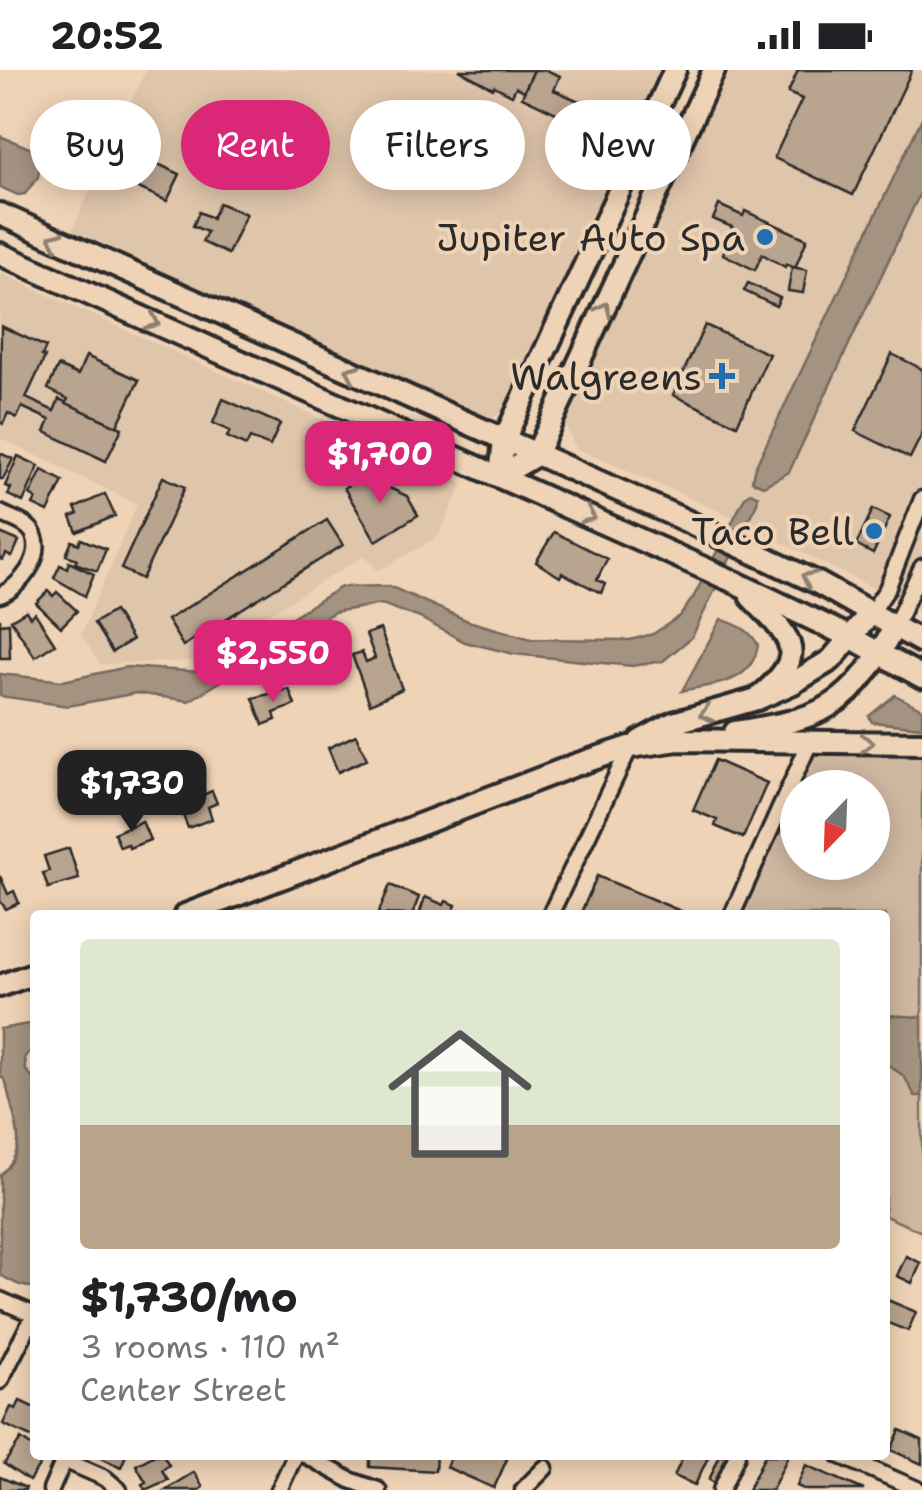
<!DOCTYPE html>
<meta charset="utf-8">
<style>
body{margin:0;font-family:"Shantell Sans",sans-serif;background:#f6f6f6;color:#202124;height:100vh;display:flex;flex-direction:column;font-size:38px;white-space:nowrap}
*{box-sizing:border-box;margin:0}
p{font-size:32px;color:#757577}
.icon{flex:none;width:55px;height:55px;fill:none;stroke:currentColor;stroke-width:2;stroke-linecap:round;stroke-linejoin:round}
.map{position:relative;flex:1;overflow:hidden}
.panel{position:absolute;left:30px;top:840px;width:860px;height:550px;display:flex;flex-direction:column;background:#fff;border-radius:10px;box-shadow:0 5px 25px #0003}
.panel>*{flex:none}
.guide{position:absolute;left:30px;top:30px;width:862px;height:90px;display:flex;gap:20px}
.needle{width:65px;rotate:203deg}
.tools{position:absolute;left:780px;top:700px;display:grid;gap:20px}
.tools a{display:grid;place-items:center;width:110px;height:110px;border-radius:50%;background:#fff;box-shadow:0 5px 25px #0003;font-size:50px}
.price{position:absolute;translate:-50% -85px;padding:0 22px;border-radius:20px;background:#db2777;color:#fff;font-size:32px;line-height:65px;filter:drop-shadow(0 2px 5px #0008)}
.price::after{content:'';position:absolute;left:50%;top:60px;width:30px;height:22px;margin-left:-15px;background:inherit;clip-path:polygon(0 0,100% 0,50% 100%)}
.price.active{background:#222;color:#fff}
ul{padding:0;list-style:none}
li{display:grid;align-content:center;gap:20px;height:530px;padding:0 50px}
li span{display:grid;place-items:center;height:310px;border-radius:10px;color:#555}
li>.icon{margin-inline-start:auto}
span .icon{width:180px;height:180px;fill:#fffc;stroke-width:1}
li b{font-size:42px}
.tag{padding:0 35px;border-radius:45px;background:#fff;box-shadow:0 5px 25px #0003;font-size:35px;line-height:90px}
.tag.active{background:#db2777;color:#fff}
.status{display:flex;justify-content:space-between;align-items:center;height:70px;padding:0 50px;background:#fff;direction:ltr}
.status svg{height:28px;fill:currentColor}
.map>svg:first-child{display:block}
.built{fill:#dfc5aa}
.green{fill:#cfb8a0;stroke:#7d7266;stroke-width:2.5;fill-rule:evenodd}
.water{fill:#a49381;stroke:#74695f;stroke-width:2.5}
.building{fill:#b9a48f;stroke:#2b2b2b;stroke-width:2.5}
.lines{fill:none;stroke-linecap:round;stroke-linejoin:round}
.street-casing{stroke:#2b2b2b;stroke-width:21}
.secondary-casing{stroke:#2b2b2b;stroke-width:28}
.primary-casing{stroke:#2b2b2b;stroke-width:28}
.street{stroke:#efd3b6;stroke-width:14}
.secondary{stroke:#efd3b6;stroke-width:20}
.primary{stroke:#efd3b6;stroke-width:20}
.oneway{stroke:#8d7f70}
.poi-dot{fill:#1f6fb2;stroke:#efd3b6;stroke-width:4}
.labels{text-anchor:middle;dominant-baseline:central;stroke-width:8;stroke-linejoin:round;paint-order:stroke}
.poi-label{font-size:38px;fill:#2b2b2b;stroke:#efd3b6;text-anchor:end}
</style>
<div class="status"><b>20:52</b><svg viewBox="0 0 49 12"><path d="M0 12V9h3v3zM5 12V6h3v6zM10 12V3h3v9zM15 12V0h3v12zM26 1h20v11H26zM47 4h2v5h-2z"/></svg></div>
<div class="map">
<svg width="922" height="1420" viewBox="0 0 922 1420">
<rect width="100%" height="100%" fill="#efd3b6"/>
<filter id="ink" filterUnits="userSpaceOnUse"><feTurbulence type="fractalNoise" baseFrequency=".01" numOctaves="2"/><feDisplacementMap in="SourceGraphic" scale="20" xChannelSelector="R" yChannelSelector="G"/><feConvolveMatrix kernelMatrix="1 2 1 2 8 2 1 2 1" color-interpolation-filters="sRGB"/></filter>
<g filter="url(#ink)">
<g class="built">
<polygon points="146,0 660,0 502,343 489,349 72,160"/>
<polygon points="728,0 922,0 922,543 726,444 575,378 565,352"/>
<polygon points="0,203 463,413 438,467 378,501 364,486 192,591 100,594 81,565 137,434 0,368"/>
</g>
<path class="green" d="M813,679l109,4v479l-37,-16v-301h-147zM798,718h74v74h-74z"/>
<g class="water">
<polygon points="922,48 922,119 789,402 763,416 752,411 754,400"/>
<polygon points="0,66 37,81 42,87 38,107 25,124 18,125 0,117"/>
<polygon points="751,422 758,426 757,433 692,567 663,591 632,596 514,584 465,572 420,548 382,534 334,542 189,631 137,623 68,636 0,626 0,604 63,611 127,597 202,602 341,517 389,516 468,551 531,569 630,570 653,564 680,546 694,526 745,427"/>
<path d="M721,549c16,6 29,10 37,26 -7,40 -42,38 -76,46z"/>
<polygon points="895,625 922,639 922,657 872,652 869,646"/>
<polygon points="885,945 922,947 922,1026 915,1026 904,1006 885,993"/>
<path d="M28,954l7,5 -1,19 -9,9 1,13 9,11v206c-14,1 -23,-6 -35,-12v-100c33,-29 12,-55 6,-93l-6,-7v-46z"/>
</g>
<g class="building">
<polygon points="459,0 534,0 524,21 516,17 512,25 494,16 493,18"/>
<polygon points="534,0 546,0 560,6 554,20 588,35 579,54 522,27"/>
<polygon points="798,0 912,0 853,125 774,88 802,29 788,23"/>
<polygon points="138,85 180,104 167,131 125,112"/>
<polygon points="219,133 246,144 228,184 202,172 207,162 193,156 199,142 212,148"/>
<polygon points="719,135 743,146 745,141 807,169 795,198 786,194 785,197 762,184 755,200 723,184 732,157 713,149"/>
<polygon points="792,197 807,200 803,223 788,221"/>
<polygon points="748,213 780,228 776,236 744,221"/>
<polygon points="705,255 769,284 737,355 673,325"/>
<polygon points="1,256 46,277 42,286 45,287 26,328 54,341 59,329 122,358 106,391 45,362 50,350 22,337 17,348 8,343 3,354 0,352"/>
<polygon points="892,284 922,299 922,364 910,388 855,361"/>
<polygon points="86,286 139,310 117,356 66,333 68,329 48,319 58,296 78,305"/>
<polygon points="223,329 280,354 270,376 250,368 246,376 227,367 230,361 213,353"/>
<polygon points="0,383 13,389 3,409 0,409"/>
<polygon points="18,386 39,396 23,432 8,425 11,418 5,416"/>
<polygon points="42,400 63,411 48,442 33,435 36,429 30,425"/>
<polygon points="363,406 407,426 418,445 376,471 344,418"/>
<polygon points="163,407 185,417 142,509 121,499"/>
<polygon points="105,424 115,446 77,462 71,447 78,444 75,438"/>
<polygon points="873,439 890,447 873,484 856,475"/>
<polygon points="327,450 343,475 183,576 167,550"/>
<polygon points="554,462 607,489 597,510 605,514 601,523 562,503 560,507 536,492"/>
<polygon points="0,463 19,471 12,487 6,484 3,490 0,489"/>
<polygon points="81,469 106,479 97,501 75,493 77,489 66,485 72,471 79,474"/>
<polygon points="69,492 94,504 85,526 54,508 60,495 67,498"/>
<polygon points="48,521 53,526 57,522 77,541 61,557 36,533"/>
<polygon points="26,541 30,547 35,543 55,574 35,587 11,550"/>
<polygon points="114,541 132,570 112,582 94,553"/>
<polygon points="0,548 0,554 9,553 10,588 0,588"/>
<polygon points="380,559 402,619 370,634 352,585 362,582 366,592 375,588 366,564"/>
<polygon points="332,592 339,610 324,615 317,598"/>
<polygon points="289,619 295,635 274,643 276,650 263,655 253,628"/>
<polygon points="356,665 367,689 338,702 328,678"/>
<polygon points="715,690 767,713 743,768 715,756 717,750 693,740"/>
<polygon points="212,721 217,733 208,737 212,749 188,758 180,738 194,733 193,729"/>
<polygon points="142,751 150,770 129,778 128,774 120,777 114,763"/>
<polygon points="69,778 79,809 48,818 43,803 49,801 44,786"/>
<polygon points="0,806 8,824 14,821 19,833 6,839 0,831"/>
<polygon points="597,806 683,842 682,845 581,843"/>
<polygon points="390,815 419,827 412,845 378,844"/>
<polygon points="425,827 444,835 446,831 456,835 452,845 419,845"/>
<polygon points="906,1186 921,1193 912,1213 897,1206"/>
<polygon points="885,1229 916,1242 908,1261 885,1252"/>
<polygon points="20,1331 35,1338 35,1369 3,1354 11,1337 16,1339"/>
<polygon points="900,1360 922,1370 922,1394 891,1380"/>
<polygon points="21,1369 35,1379 35,1385 46,1386 29,1411 4,1394"/>
<polygon points="94,1385 126,1385 121,1397"/>
<polygon points="155,1385 163,1385 169,1395 162,1400 168,1410 145,1420 142,1414 146,1412 136,1395"/>
<polygon points="370,1385 436,1385 435,1401 370,1397"/>
<polygon points="451,1385 499,1385 507,1389 494,1418 446,1397"/>
<polygon points="684,1385 709,1385 695,1415 674,1406"/>
<polygon points="720,1385 730,1385 717,1414 709,1410"/>
<polygon points="765,1385 788,1386 772,1420 748,1420"/>
<polygon points="806,1395 864,1420 806,1420 797,1416"/>
<polygon points="194,1402 203,1417 199,1420 165,1420"/>
<polygon points="0,1407 26,1418 25,1420 0,1420"/>
</g>
<g class="lines">
<defs>
<g id="street">
<path d="M0,443c12,6 29,10 34,22 10,23 -15,53 -34,60"/>
<polyline points="871,543 887,519 922,429"/>
<polyline points="895,556 922,497"/>
<polyline points="550,845 630,677"/>
<polyline points="732,845 810,672"/>
<polyline points="0,1230 35,1245"/>
<polyline points="0,1311 34,1245"/>
<polyline points="305,1385 350,1410 378,1420"/>
<polyline points="839,1385 919,1420"/>
<polyline points="64,1390 105,1408 119,1420"/>
<polyline points="51,1420 66,1385"/>
<polyline points="279,1420 295,1385"/>
<polyline points="523,1420 545,1398"/>
<polyline points="721,1420 737,1385"/>
</g>
<g id="secondary">
<polyline points="500,406 536,385 714,0"/>
<polyline points="500,406 504,370 675,0"/>
<path d="M735,662c90,-14 115,-24 160,-106"/>
<polyline points="640,671 673,653 757,629 793,613 831,590 871,543"/>
<polyline points="185,845 575,695 630,677 678,670 922,673"/>
<polyline points="0,916 35,903"/>
</g>
<g id="primary">
<polyline points="0,144 680,448 818,513 922,572"/>
<polyline points="0,184 728,509 852,568 922,607"/>
<path d="M751,527c42,43 60,57 6,102"/>
</g>
</defs>
<use href="#street" class="street-casing"/>
<use href="#secondary" class="secondary-casing"/>
<use href="#primary" class="primary-casing"/>
<use href="#street" class="street"/>
<use href="#secondary" class="secondary"/>
<use href="#primary" class="primary"/>
</g>
<defs><path id="oneway-chevron" d="M-2-3.5L2.5 0L-2 3.5" fill="none" stroke-width="1.6" stroke-linecap="round" stroke-linejoin="round" transform="scale(2.5)"/></defs>
<g class="oneway">
<use href="#oneway-chevron" transform="translate(55 169) rotate(-156)"/>
<use href="#oneway-chevron" transform="translate(604 239) rotate(-65)"/>
<use href="#oneway-chevron" transform="translate(153 252) rotate(24)"/>
<use href="#oneway-chevron" transform="translate(352 302) rotate(-156)"/>
<use href="#oneway-chevron" transform="translate(589 446) rotate(24)"/>
<use href="#oneway-chevron" transform="translate(808 508) rotate(-154)"/>
<use href="#oneway-chevron" transform="translate(706 644) rotate(164)"/>
<use href="#oneway-chevron" transform="translate(867 673)"/>
</g>
</g>
<g class="poi-dot">
<circle cx="765" cy="167" r="10"/>
<path d="M717 291h10v10h10v10h-10v10h-10v-10h-10v-10h10z"/>
<circle cx="874" cy="461" r="10"/>
</g>
<g class="labels">
<g class="poi-label">
<text x="745" y="167">Jupiter Auto Spa</text>
<text x="702" y="306">Walgreens</text>
<text x="854" y="461">Taco Bell</text>
</g>
</g>
</svg>
<div class="tools">
<a><svg class="needle" viewBox="-14 -14 28 28"><path d="M0-13l5 13h-10z" fill="#e53935"/><path d="M0 13l5-13h-10z" fill="#757577"/></svg></a>
</div>
<b class="price" style="left:380px;top:436px">$1,700</b>
<b class="price" style="left:273px;top:635px">$2,550</b>
<b class="price active" style="left:132px;top:765px">$1,730</b>
<div class="guide">
<a class="tag">Buy</a>
<a class="tag active">Rent</a>
<a class="tag">Filters</a>
<a class="tag">New</a>
</div>
<section class="panel">
<ul>
<li><span style="background:linear-gradient(#dfe7d0 60%,#b9a48a 0)"><svg class="icon" aria-label="home" viewBox="0 0 24 24"><path d="M3 11l9-7 9 7M6 9v11h12V9"/></svg></span><div><b>$1,730/mo</b><p>3 rooms · 110 m²</p><p>Center Street</p></div></li>
</ul>
</section>
</div>
